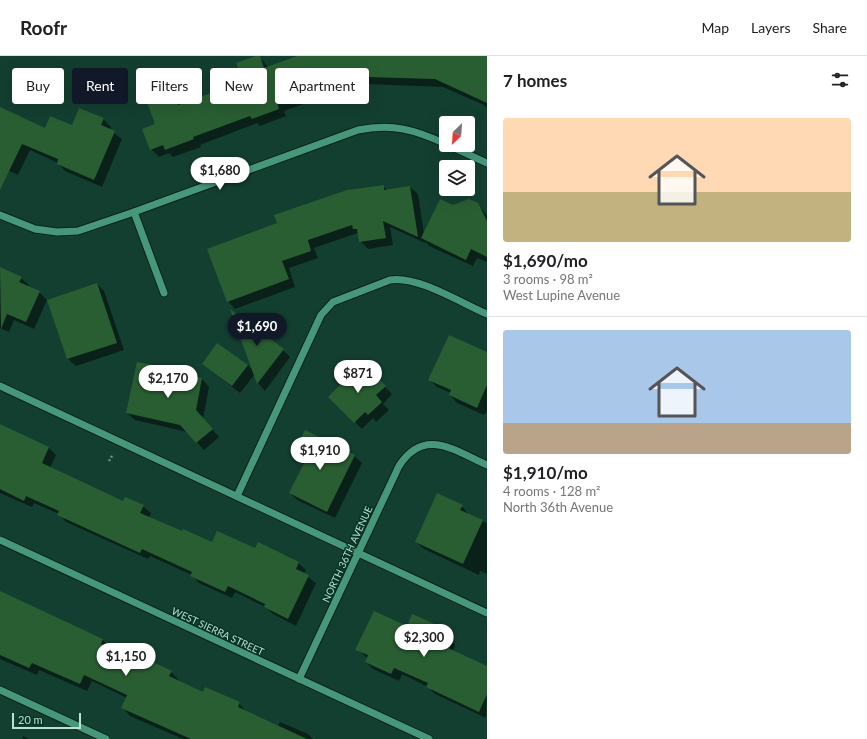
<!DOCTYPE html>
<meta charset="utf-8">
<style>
body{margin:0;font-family:Lato,sans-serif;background:#f6f6f6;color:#202124;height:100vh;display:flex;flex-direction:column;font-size:15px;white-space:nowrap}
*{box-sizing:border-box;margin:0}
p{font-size:13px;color:#757577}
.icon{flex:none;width:22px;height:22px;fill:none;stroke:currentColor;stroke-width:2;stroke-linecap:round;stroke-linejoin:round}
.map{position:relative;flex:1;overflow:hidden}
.details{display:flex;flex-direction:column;background:#fff;width:380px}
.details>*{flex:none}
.banner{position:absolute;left:12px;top:12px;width:380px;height:36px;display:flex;gap:8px}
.needle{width:26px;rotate:205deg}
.tools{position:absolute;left:439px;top:60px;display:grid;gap:8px}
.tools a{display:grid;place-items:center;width:36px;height:36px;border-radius:4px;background:#fff;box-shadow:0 4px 16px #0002;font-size:20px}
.scale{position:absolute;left:12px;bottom:10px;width:69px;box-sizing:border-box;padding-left:4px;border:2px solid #bbe1d0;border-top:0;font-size:11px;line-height:14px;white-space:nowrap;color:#bbe1d0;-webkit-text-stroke:3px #063426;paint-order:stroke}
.price{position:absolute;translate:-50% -34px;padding:0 9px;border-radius:14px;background:#fff;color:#222;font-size:13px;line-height:26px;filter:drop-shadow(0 1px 2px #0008)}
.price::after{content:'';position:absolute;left:50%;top:24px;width:12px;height:9px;margin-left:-6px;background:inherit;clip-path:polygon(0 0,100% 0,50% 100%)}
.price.selected{background:#111827;color:#fff}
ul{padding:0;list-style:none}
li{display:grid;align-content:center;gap:8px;height:212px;padding:0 16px}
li+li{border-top:1px solid #e0e0e0}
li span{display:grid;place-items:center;height:124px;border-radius:4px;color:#555}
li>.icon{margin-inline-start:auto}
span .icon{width:72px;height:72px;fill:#fffc;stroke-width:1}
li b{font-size:17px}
h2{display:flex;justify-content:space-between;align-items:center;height:48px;padding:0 16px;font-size:17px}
.chip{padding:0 14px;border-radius:4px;background:#fff;box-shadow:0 4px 16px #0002;font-size:14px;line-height:36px}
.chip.selected{background:#111827;color:#fff}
header{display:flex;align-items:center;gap:24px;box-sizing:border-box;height:56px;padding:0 20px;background:#fff;border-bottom:1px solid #e0e0e0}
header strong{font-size:19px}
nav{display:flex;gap:22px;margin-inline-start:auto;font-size:14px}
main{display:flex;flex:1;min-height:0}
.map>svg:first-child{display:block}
.shadow{fill:#0007}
.building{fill:#295e32}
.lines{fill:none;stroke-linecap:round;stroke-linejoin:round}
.minor-casing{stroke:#09231a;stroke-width:9}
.path{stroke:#699282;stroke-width:2.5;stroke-dasharray:2 2;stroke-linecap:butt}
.minor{stroke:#47987b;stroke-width:7}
.labels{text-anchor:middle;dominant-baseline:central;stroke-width:3;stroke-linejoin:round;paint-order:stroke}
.street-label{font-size:10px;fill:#bbe1d0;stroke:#063426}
</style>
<header>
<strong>Roofr</strong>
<nav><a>Map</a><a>Layers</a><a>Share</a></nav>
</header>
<main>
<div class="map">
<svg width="487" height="683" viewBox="0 0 487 683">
<rect width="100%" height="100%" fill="#133f30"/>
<g class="shadow">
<polygon points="259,0 268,11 300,0 487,0 487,52 484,49 443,31 339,27 343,38 321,46 318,43 284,55 286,60 260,70 257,67 200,89 201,91 173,101 169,97 159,101 151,93 156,69 173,37 182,48 222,32"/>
<polygon points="0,52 45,73 72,70 103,63 111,71 110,74 122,83 102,131 65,115 58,107 30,94 18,119 0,111"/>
<polygon points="383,130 387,134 410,131 418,138 424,178 453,150 477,148 487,159 487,206 477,202 473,210 429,190 425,185 425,187 390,171 393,189 368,193 360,185 358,177 314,192 318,202 289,212 295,231 235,253 228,245 208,194"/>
<polygon points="0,212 21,222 29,229 28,231 39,236 47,244 34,273 14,264 9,276 0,272"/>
<polygon points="97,228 104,235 124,294 76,310 68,303 48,244"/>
<polygon points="283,294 290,301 265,335 258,327 255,318 240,337 203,308 248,309 254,316"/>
<polygon points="487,297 487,355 484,359 457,347 450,339 451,337 437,331 430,324"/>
<polygon points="362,308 392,338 383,348 389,354 376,366 373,362 362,373 330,341"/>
<polygon points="158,311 163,316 202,323 209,331 203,363 219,381 204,394 187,376 135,364 127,357"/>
<polygon points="0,369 49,392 56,399 50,412 123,447 143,450 151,457 149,462 213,488 255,493 298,507 306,514 304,518 316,527 296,570 273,558 265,551 235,536 232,542 199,527 192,519 150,500 148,503 66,466 59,458 34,447 32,451 0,437"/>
<polygon points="294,399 354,400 362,407 335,462 297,444 290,437 304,408"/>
<polygon points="462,450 469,459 487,467 487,518 480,515 479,519 424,493 416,486"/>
<polygon points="0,542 53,560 103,584 110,593 135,604 171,616 178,623 178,625 203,637 239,647 246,656 278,670 280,666 308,678 313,683 183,683 130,660 123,652 127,642 92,625 87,635 39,614 37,619 0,603"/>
<polygon points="413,559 436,570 444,578 443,579 448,581 455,589 453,595 487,612 486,662 435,638 428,631 402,618 399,625 373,613 366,606 367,602 357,593 407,572"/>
<polygon points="23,680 29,683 22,683"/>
</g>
<g class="building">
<polygon points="256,0 260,0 264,12 297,0 487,0 487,47 435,23 332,20 336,31 312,39 311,36 277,47 279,53 252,63 250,60 193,81 194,83 165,94 163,89 150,94 142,73 155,68 147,46 174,36 178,49 213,36 212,34 221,31 217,22 239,14 236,7"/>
<polygon points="0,51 45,72 50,60 72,69 79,52 104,62 101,69 115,75 94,124 57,108 58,103 22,88 0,134"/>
<polygon points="384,129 384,134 410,130 418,181 383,165 386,182 359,186 357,173 353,173 352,169 308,184 311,195 282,205 289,223 227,246 207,193 277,167 274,159 347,134"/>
<polygon points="440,143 453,149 469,143 478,147 487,165 487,201 471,193 466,204 421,182"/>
<polygon points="0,211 22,221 19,226 40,235 26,266 7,258 1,273"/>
<polygon points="97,227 117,287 67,303 47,244"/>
<polygon points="230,253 284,293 257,328"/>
<polygon points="449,279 487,296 487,329 477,352 449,339 451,334 428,324"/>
<polygon points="217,287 248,309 232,330 202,308"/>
<polygon points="137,306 158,310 159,314 202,322 196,354 213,373 196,387 180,369 126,357"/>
<polygon points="362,307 386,330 376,339 382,346 368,359 365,356 354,367 328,341"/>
<polygon points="0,368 49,391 42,407 123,445 125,441 144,449 140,457 182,475 183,473 212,486 217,475 255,492 258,486 299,506 296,513 309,519 288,563 264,551 265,548 228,530 225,536 190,520 192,516 142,493 140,497 57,459 59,455 26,440 24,445 0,433"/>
<polygon points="305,374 355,399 327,456 289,437 305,405 293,399"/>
<polygon points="437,437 463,449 460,454 483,464 463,508 415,486"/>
<polygon points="0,535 103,583 101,588 134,602 136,598 172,615 169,620 203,636 205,631 240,646 238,651 307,683 191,683 121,652 127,639 84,619 80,628 32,607 29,612 0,599"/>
<polygon points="374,555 407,570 412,558 437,569 434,575 448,580 444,590 487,610 487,638 479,656 426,631 428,627 394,612 391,618 365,606 368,599 355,594"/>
</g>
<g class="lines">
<defs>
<g id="minor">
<polyline points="448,89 487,107"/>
<polyline points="134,156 164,237"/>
<path d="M0,159l35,14 22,3 21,-1 56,-19 224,-82c35,-7 57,0 88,14"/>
<polyline points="0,330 487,557"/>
<path d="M237,440l84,-181 12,-13 57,-22c27,-5 71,23 97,34"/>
<polyline points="0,484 429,683"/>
<path d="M299,623l100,-213c25,-39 55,-16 88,-1"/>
<polyline points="0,634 106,683"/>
</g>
</defs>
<use href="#minor" class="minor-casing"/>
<polyline class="path" points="109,405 113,398"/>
<use href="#minor" class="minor"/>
</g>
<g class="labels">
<g class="street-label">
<text transform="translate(347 498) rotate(-65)">NORTH 36TH AVENUE</text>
<text transform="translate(218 575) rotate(25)">WEST SIERRA STREET</text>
</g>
</g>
</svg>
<div class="tools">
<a><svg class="needle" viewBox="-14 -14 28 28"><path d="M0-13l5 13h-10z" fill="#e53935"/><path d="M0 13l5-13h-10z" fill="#757577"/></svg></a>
<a><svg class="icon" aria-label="layers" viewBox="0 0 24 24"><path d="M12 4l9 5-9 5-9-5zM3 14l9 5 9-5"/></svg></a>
</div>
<div class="scale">20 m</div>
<b class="price" style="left:220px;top:135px">$1,680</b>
<b class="price selected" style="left:257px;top:291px">$1,690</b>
<b class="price" style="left:358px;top:338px">$871</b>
<b class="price" style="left:168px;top:343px">$2,170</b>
<b class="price" style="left:320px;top:415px">$1,910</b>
<b class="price" style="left:424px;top:602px">$2,300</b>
<b class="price" style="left:126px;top:621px">$1,150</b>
<div class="banner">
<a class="chip">Buy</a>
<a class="chip selected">Rent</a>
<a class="chip">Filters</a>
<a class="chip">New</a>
<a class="chip">Apartment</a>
</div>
</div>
<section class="details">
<h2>7 homes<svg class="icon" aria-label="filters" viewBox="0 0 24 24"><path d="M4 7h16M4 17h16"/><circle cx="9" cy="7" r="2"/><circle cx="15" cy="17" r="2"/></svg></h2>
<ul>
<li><span style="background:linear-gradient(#ffd9b3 60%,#c2b280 0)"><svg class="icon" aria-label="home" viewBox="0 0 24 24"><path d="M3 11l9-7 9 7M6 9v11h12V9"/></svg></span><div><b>$1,690/mo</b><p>3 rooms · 98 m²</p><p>West Lupine Avenue</p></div></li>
<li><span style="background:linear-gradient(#a9c7e8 75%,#b9a48a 0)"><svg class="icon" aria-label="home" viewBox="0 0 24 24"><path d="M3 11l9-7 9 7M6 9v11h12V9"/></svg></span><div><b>$1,910/mo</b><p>4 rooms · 128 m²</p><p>North 36th Avenue</p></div></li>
</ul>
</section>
</main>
